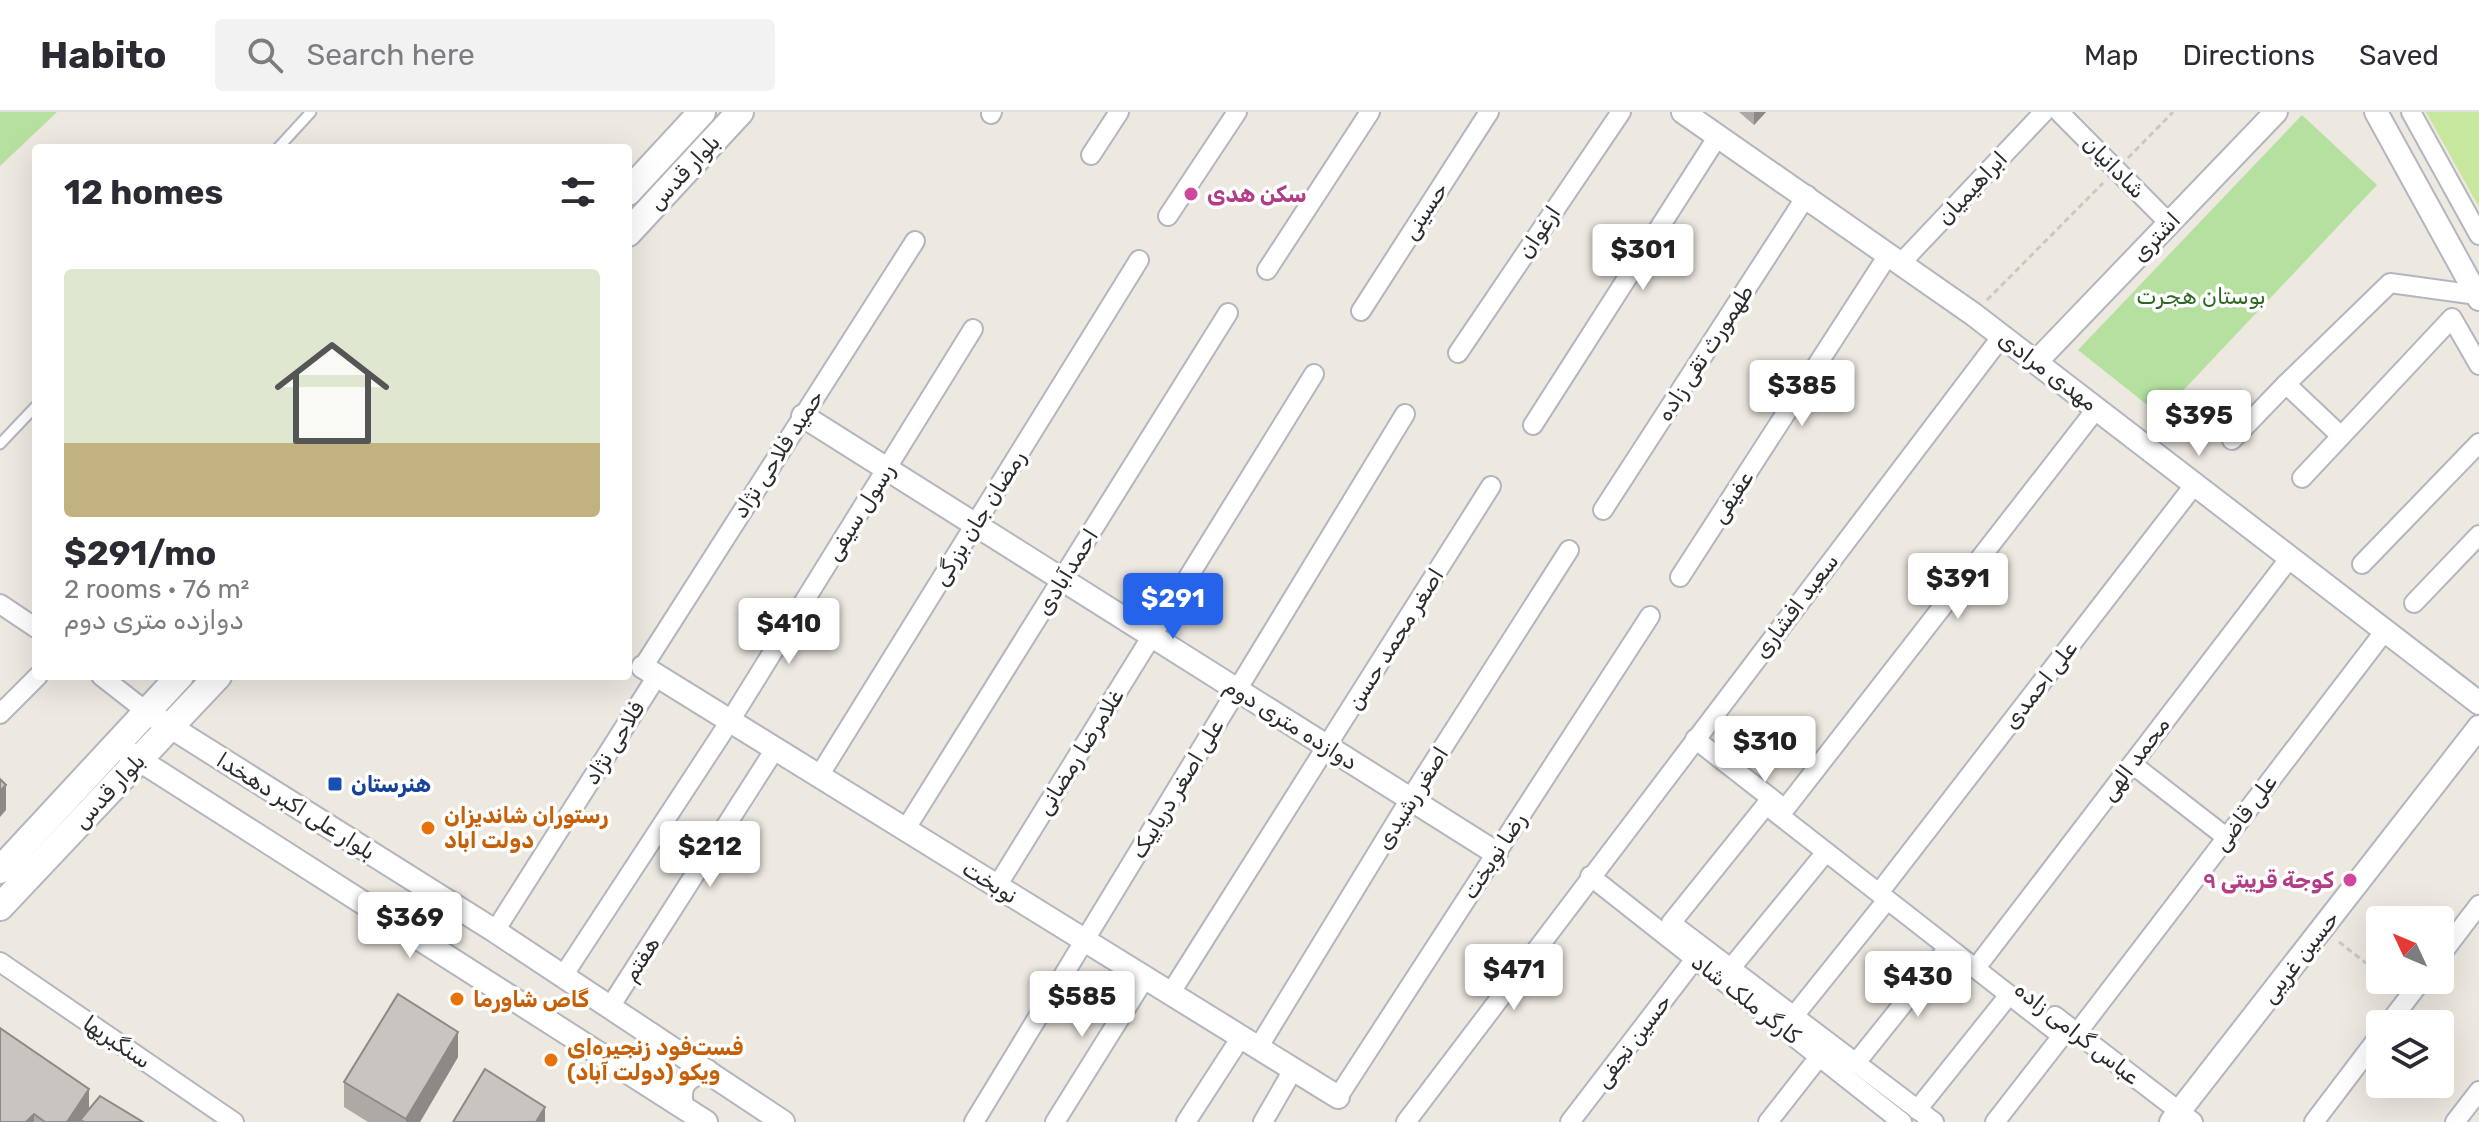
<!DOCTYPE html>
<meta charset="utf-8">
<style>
body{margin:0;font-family:Rubik,"Noto Naskh Arabic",sans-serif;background:#f2f2f3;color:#2b2b33;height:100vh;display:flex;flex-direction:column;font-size:30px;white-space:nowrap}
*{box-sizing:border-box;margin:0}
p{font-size:26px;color:#7c7c81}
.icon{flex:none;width:44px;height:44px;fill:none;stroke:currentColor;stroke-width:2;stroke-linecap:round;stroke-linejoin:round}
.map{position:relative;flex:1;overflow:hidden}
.sheet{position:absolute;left:32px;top:32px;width:600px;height:536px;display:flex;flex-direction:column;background:#fff;border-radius:8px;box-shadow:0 8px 32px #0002}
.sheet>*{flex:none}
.needle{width:52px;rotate:314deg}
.buttons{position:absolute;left:2366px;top:794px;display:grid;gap:16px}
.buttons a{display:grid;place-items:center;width:88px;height:88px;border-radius:8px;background:#fff;box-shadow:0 8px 32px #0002;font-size:40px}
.price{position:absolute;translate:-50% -68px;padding:0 18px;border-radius:8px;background:#fff;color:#222;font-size:26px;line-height:52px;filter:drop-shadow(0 2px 4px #0008)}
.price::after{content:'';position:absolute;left:50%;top:48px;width:24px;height:18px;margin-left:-12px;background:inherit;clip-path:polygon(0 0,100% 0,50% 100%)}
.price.current{background:#2563eb;color:#fff}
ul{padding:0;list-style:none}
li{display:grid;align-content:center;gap:16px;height:424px;padding:0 32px}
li+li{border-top:2px solid #e1e1e2}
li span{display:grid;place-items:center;height:248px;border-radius:8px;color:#555}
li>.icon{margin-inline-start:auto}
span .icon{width:144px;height:144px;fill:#fffc;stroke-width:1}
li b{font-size:34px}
h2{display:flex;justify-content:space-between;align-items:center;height:96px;padding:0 32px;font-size:34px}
header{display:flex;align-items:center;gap:48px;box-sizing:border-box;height:112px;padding:0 40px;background:#fff;border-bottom:2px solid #e1e1e2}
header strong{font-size:38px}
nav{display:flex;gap:44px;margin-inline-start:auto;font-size:28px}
.search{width:560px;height:72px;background:#f2f2f3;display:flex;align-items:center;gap:20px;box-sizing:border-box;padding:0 28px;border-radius:8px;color:#7c7c81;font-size:30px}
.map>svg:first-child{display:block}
.green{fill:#b5e0a0}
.pitch{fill:#c6e79c}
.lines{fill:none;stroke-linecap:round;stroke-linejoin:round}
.service-casing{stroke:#b3b6bf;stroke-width:13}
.minor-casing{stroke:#b3b6bf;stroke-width:22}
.tertiary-casing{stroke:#b3b6bf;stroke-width:26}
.secondary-casing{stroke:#b3b6bf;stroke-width:30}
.path{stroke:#c8c8c8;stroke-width:3;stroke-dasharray:6 4;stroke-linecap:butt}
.service{stroke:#fff;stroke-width:9}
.minor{stroke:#fff;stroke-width:18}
.tertiary{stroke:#fff;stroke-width:22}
.secondary{stroke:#fff;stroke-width:26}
.wall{fill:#ada9a4}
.shaded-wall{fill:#8d8986}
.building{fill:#c9c4bf;stroke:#8d8986;stroke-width:2}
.hotel-dot{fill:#d1479c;stroke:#fff;stroke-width:3}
.transit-dot{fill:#1a4fb4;stroke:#fff;stroke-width:3}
.food-dot{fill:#e8710a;stroke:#fff;stroke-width:3}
.labels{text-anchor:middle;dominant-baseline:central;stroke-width:7;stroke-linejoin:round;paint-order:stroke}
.street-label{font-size:22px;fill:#2c2c2c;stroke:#fff}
.hotel-label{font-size:22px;font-weight:bold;fill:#b23c85;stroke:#fff;text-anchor:start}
.park-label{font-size:22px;fill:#2d671f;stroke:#fff}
.transit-label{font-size:22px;font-weight:bold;fill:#164399;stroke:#fff;text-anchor:start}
.food-label{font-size:22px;font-weight:bold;fill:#c56008;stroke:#fff;text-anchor:start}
</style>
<header>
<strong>Habito</strong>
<div class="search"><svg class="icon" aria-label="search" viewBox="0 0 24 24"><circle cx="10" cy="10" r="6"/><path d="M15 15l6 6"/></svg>Search here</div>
<nav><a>Map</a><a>Directions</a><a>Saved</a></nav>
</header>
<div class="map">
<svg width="2479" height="1010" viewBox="0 0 2479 1010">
<rect width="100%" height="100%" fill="#ede8e0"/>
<g class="green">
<polygon points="0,0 57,0 0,54"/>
<polygon points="2302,3 2377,73 2160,303 2078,238"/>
</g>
<polygon class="pitch" points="2426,0 2479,0 2479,95"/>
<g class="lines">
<defs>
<g id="service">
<polyline points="278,36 311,0"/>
<polyline points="0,332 36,294"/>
</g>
<g id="minor">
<polyline points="2059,0 2169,111"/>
<polyline points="2411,0 2479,123"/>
<polyline points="991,2 992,0"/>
<polyline points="1091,43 1119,0"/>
<polyline points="1168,104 1237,0"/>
<polyline points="1901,151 2044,0"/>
<polyline points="1267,158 1370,0"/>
<polyline points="1361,199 1489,0"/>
<polyline points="1458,241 1621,0"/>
<polyline points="2286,272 2390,171 2477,183"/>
<polyline points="1533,313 1718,24"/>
<polyline points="2232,328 2286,272 2341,324"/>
<polyline points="2302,366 2452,206 2479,253"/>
<polyline points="1603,398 1807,83"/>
<polyline points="2362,452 2479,331"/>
<polyline points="1680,465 1888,143"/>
<polyline points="2414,491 2479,423"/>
<polyline points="0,492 36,516"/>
<polyline points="643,555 915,129"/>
<polyline points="101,564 147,600"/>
<polyline points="0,602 38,564"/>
<polyline points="1695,627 1781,694"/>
<polyline points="2132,652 2226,725"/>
<polyline points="819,664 1139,148"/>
<polyline points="1785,697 2097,296"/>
<polyline points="905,718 1228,201"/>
<polyline points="1590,764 1902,1010"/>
<polyline points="1885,773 2195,372"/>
<polyline points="997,774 1314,262"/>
<polyline points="495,819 657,564"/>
<polyline points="2440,844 2479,793"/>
<polyline points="1982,848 2289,447"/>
<polyline points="0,850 234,1010"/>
<polyline points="1731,856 1826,740"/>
<polyline points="563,864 730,609 973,217"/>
<polyline points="1170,882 1491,374"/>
<polyline points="610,895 775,637"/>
<polyline points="1794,904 1887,788"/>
<polyline points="2055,904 2193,1010"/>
<polyline points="2388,912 2422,868"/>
<polyline points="2077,921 2384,520"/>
<polyline points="1258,936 1410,687 1569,438"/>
<polyline points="1855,952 1948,836"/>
<polyline points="1338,985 1650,504"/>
<polyline points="1917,998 2009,883"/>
<polyline points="974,1010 1405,302"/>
<polyline points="1055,1010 1145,866"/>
<polyline points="1186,1010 1241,925"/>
<polyline points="1263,1010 1293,958"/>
<polyline points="1406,1010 2002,224"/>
<polyline points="1570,1010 1695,847"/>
<polyline points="1768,1010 1819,945"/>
<polyline points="1934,1010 1671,811 1766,693 2062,924 1995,1010"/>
<polyline points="2314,1010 2380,923"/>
<polyline points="2455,1010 2479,979"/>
</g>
<g id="tertiary">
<polyline points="1683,0 1973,202 2479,591"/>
<polyline points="2376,0 2479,187"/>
<polyline points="2036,250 2276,0"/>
<polyline points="803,304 1496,741"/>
<polyline points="643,555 1338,985"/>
<polyline points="158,607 495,819 783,1010"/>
<polyline points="127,640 706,1010"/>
<path d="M629,959c22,-2 33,-14 23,-36"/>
<path d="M682,994c-4,-21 3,-30 25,-35"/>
<polyline points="2171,1010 2479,615"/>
</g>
<g id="secondary">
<polyline points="628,80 702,0"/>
<polyline points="628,121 740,0"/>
<polyline points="0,758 180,564"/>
<polyline points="0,795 218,564"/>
</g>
</defs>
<use href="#service" class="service-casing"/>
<use href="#minor" class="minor-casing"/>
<use href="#tertiary" class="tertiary-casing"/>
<use href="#secondary" class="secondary-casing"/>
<g class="path">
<polyline points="2128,46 2173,0"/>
<polyline points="1987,188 2103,71"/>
<polyline points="2339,830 2380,862"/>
</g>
<use href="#service" class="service"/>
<use href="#minor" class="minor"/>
<use href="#tertiary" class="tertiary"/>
<use href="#secondary" class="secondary"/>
</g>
<g class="wall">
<polygon points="1739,0 1766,0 1754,13"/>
<polygon points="0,916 89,997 143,1010 0,1010"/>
<polygon points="458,945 420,1010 368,1010 344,995 344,970"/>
</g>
<g class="shaded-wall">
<polygon points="1754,0 1766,0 1754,13"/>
<polygon points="6,673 6,698 0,705 0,679"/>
<polygon points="458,920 458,945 420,1010 406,1010 406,1007"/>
<polygon points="89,977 89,1003 80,1008 80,1010 67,1010"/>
<polygon points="545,995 545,1010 536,1010"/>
<polygon points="34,1002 34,1010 26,1010"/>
</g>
<g class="building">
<polygon points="0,667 6,673 0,679"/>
<polygon points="398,882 458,920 406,1007 344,970"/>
<polygon points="0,916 89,977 67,1010 45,1010 34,1002 26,1010 0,1010"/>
<polygon points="485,957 545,995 536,1010 453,1010"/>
<polygon points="100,984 143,1010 84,1010 80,1008"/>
</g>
<g class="hotel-dot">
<circle cx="1191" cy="82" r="8"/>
<circle cx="2350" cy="768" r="8"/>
</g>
<rect class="transit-dot" x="327" y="664" width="16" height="16" rx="4"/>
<g class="food-dot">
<circle cx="428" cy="716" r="8"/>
<circle cx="457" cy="887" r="8"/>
<circle cx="551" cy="948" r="8"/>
</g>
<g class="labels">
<g class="street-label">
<text transform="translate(2114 55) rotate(45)">شادانیان</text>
<text transform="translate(684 60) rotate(-47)">بلوار قدس</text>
<text transform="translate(1972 76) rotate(-47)">ابراهیمیان</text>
<text transform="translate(1425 99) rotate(-57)">حسینی</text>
<text transform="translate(1539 120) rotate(-56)">ارغوان</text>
<text transform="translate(2156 125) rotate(-46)">اشتری</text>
<text transform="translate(1705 241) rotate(-57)">طهمورث تقی زاده</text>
<text transform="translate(2048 259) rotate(37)">مهدی مرادی</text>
<text transform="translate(778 342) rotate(-57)">حمید فلاحی نژاد</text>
<text transform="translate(1732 385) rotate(-57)">عفیفی</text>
<text transform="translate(860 400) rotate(-58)">رسول سیفی</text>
<text transform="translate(979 406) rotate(-58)">رمضان جان بزرگی</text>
<text transform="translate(1067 460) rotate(-58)">احمدآبادی</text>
<text transform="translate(1796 494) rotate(-53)">سعید افشاری</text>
<text transform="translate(1395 527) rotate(-58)">اصغر محمد حسن</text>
<text transform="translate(2040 573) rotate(-52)">علی احمدی</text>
<text transform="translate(1291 612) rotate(32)">دوازده متری دوم</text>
<text transform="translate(614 631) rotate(-58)">فلاحی نژاد</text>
<text transform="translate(1080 640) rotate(-58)">غلامرضا رمضانی</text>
<text transform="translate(2135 647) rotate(-53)">محمد الهی</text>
<text transform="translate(1177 677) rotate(-59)">علی اصغر دریابیک</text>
<text transform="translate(109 679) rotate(-47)">بلوار قدس</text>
<text transform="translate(1412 686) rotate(-58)">اصغر رشیدی</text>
<text transform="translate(296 694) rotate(32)">بلوار علی اکبر دهخدا</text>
<text transform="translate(2245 701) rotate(-53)">علی قاضی</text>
<text transform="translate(1494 744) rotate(-57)">رضا نوبخت</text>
<text transform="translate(990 770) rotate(32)">نوبخت</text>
<text transform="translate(2300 845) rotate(-52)">حسین غریبی</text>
<text transform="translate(641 847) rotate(-57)">هفتم</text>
<text transform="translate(1746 887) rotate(38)">کارگر ملک شاد</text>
<text transform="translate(2077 921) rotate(38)">عباس گرامی زاده</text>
<text transform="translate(1633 929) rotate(-53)">حسین نجفی</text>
<text transform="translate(117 930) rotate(34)">سنگبریها</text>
</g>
<g class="hotel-label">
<text x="1207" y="82">سكن هدى</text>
<text x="2334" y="768" text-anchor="end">۹ کوجة قریبتی</text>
</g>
<g class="park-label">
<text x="2201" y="184">بوستان هجرت</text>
</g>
<g class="transit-label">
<text x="351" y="672">هنرستان</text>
</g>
<g class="food-label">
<text x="444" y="703">رستوران شاندیزان<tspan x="444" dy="25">دولت اباد</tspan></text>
<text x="473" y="887">گاص شاورما</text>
<text x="567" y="935">فست‌فود زنجیره‌ای<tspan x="567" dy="25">ویکو (دولت آباد)</tspan></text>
</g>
</g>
</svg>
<div class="buttons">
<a><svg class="needle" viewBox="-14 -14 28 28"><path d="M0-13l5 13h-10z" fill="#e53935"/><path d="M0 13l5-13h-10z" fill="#7c7c81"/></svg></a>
<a><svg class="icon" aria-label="layers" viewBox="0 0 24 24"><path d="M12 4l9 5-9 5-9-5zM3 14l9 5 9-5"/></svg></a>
</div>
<b class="price" style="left:1643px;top:180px">$301</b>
<b class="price" style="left:1802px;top:316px">$385</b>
<b class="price" style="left:2199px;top:346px">$395</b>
<b class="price" style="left:1958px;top:509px">$391</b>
<b class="price current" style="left:1173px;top:529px">$291</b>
<b class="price" style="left:789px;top:554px">$410</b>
<b class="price" style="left:1765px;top:672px">$310</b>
<b class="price" style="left:710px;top:777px">$212</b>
<b class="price" style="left:410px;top:848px">$369</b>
<b class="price" style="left:1514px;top:900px">$471</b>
<b class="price" style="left:1918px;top:907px">$430</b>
<b class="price" style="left:1082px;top:927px">$585</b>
<section class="sheet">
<h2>12 homes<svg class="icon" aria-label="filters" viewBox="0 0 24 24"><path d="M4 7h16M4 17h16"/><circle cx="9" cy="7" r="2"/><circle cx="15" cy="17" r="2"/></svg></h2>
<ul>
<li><span style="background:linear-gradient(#dfe7d0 70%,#c2b280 0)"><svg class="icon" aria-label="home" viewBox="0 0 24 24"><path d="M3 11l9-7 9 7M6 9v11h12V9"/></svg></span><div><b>$291/mo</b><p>2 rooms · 76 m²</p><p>دوازده متری دوم</p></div></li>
</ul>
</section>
</div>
